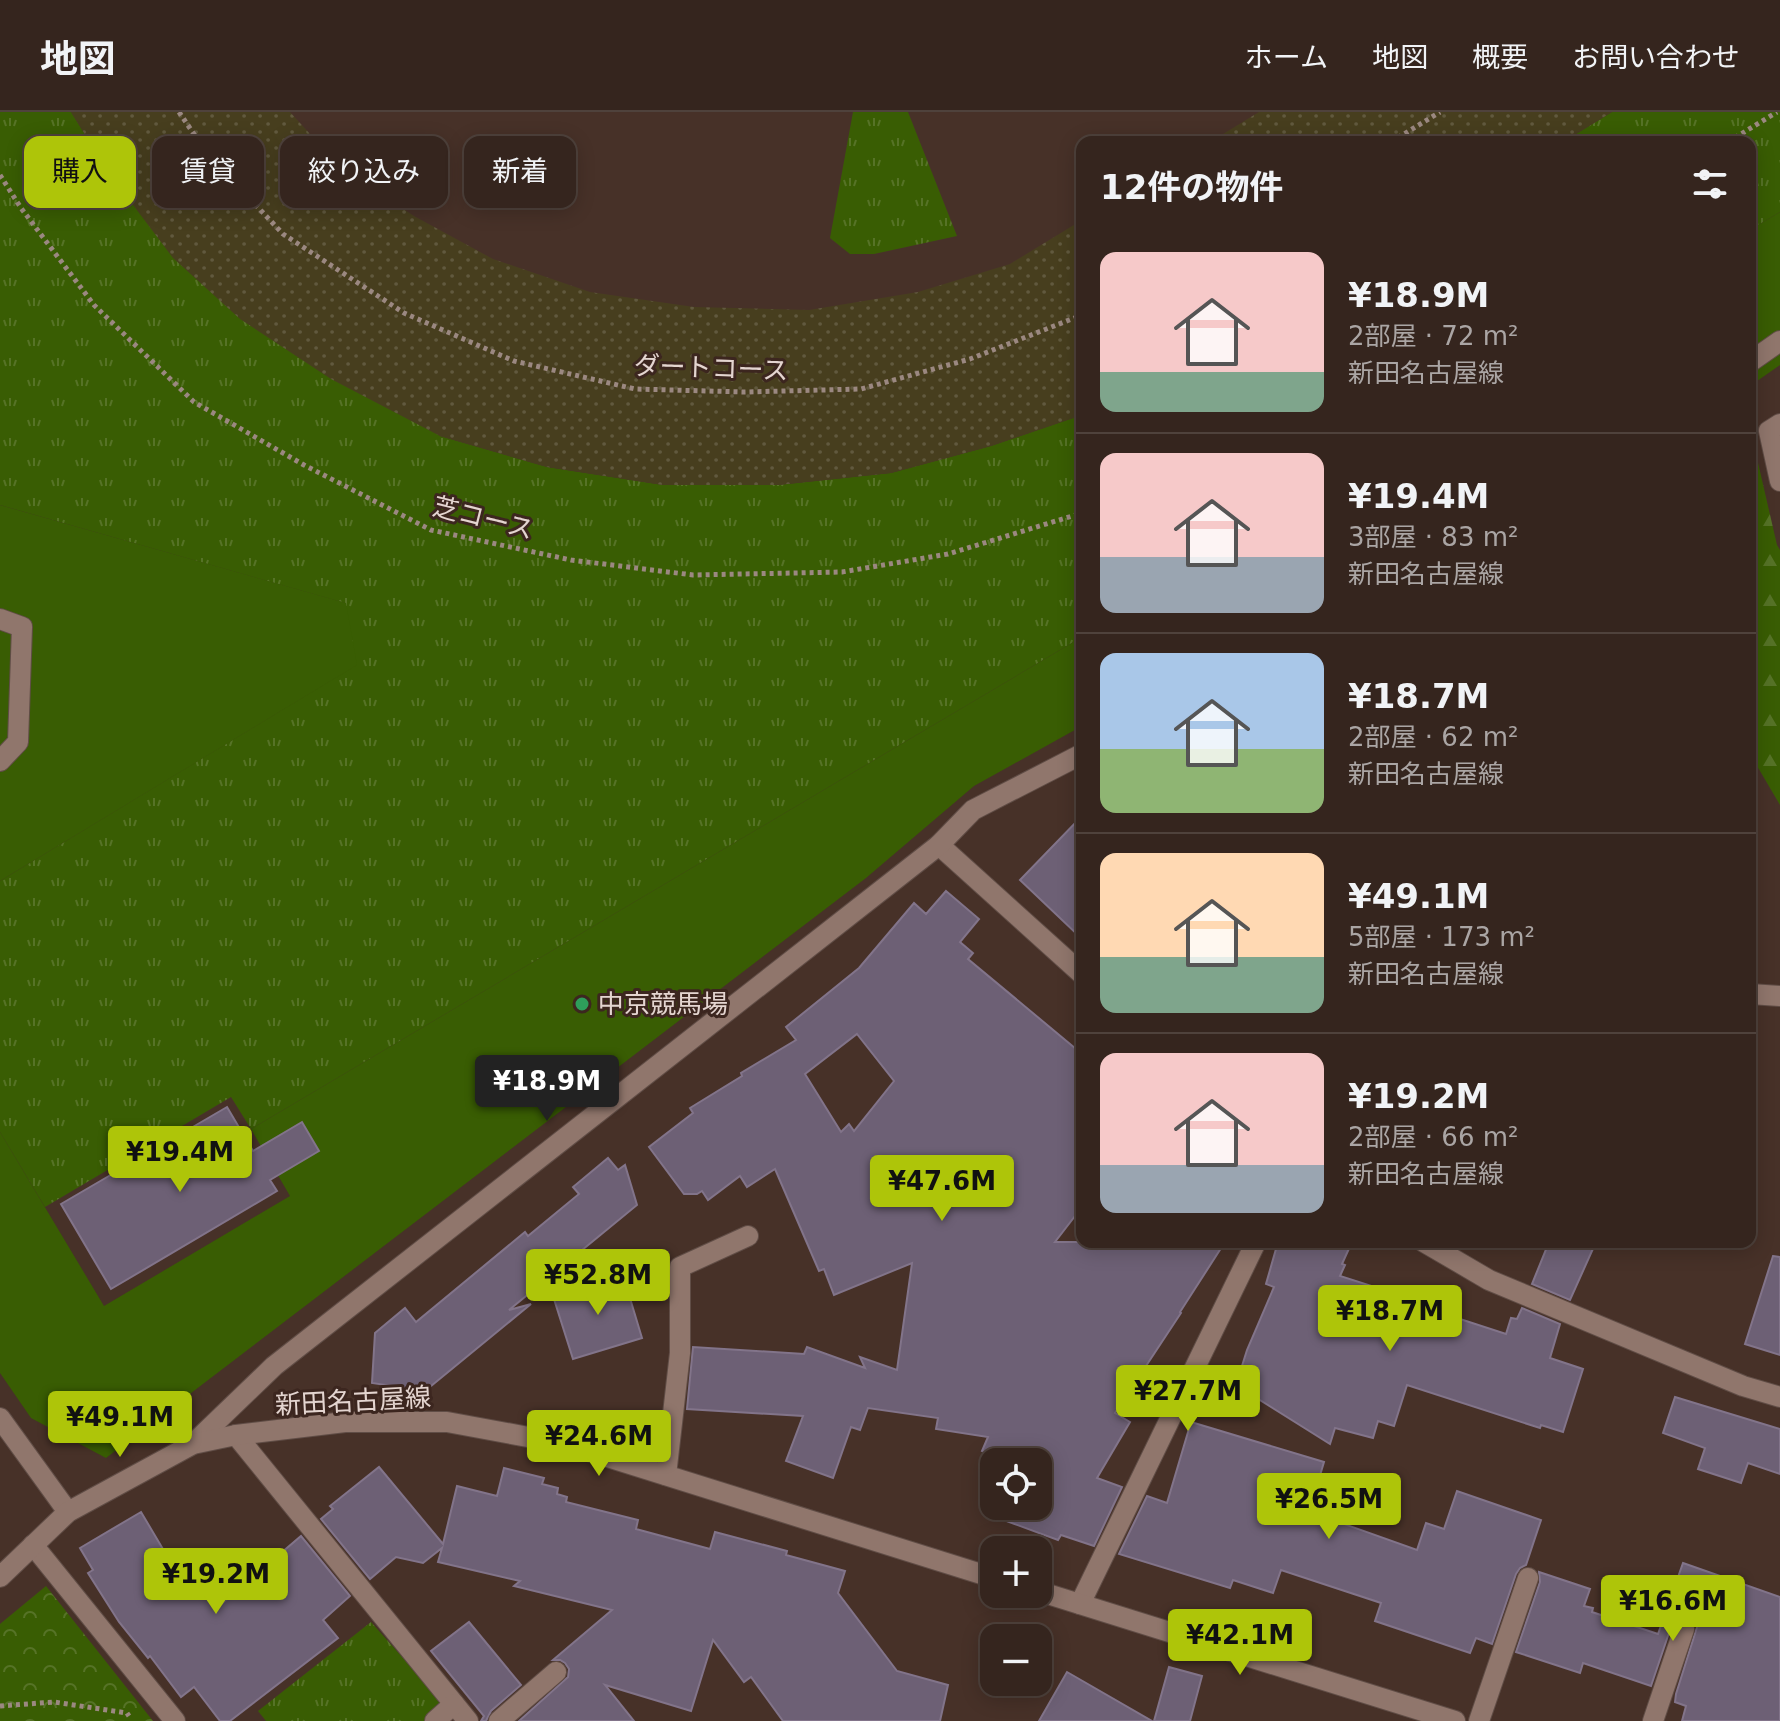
<!DOCTYPE html>
<html lang="ja">
<meta charset="utf-8">
<style>
body{margin:0;font-family:"DejaVu Sans","Noto Sans JP",sans-serif;background:#40312b;color:#f1f3f6;height:100vh;display:flex;flex-direction:column;font-size:30px;white-space:nowrap}
*{box-sizing:border-box;margin:0}
p{font-size:26px;color:#aaa5a4}
.icon{flex:none;width:44px;height:44px;fill:none;stroke:currentColor;stroke-width:2;stroke-linecap:round;stroke-linejoin:round}
.map{position:relative;flex:1;overflow:hidden}
.panel{position:absolute;left:1076px;top:24px;width:680px;height:1112px;display:flex;flex-direction:column;background:#35251e;border-radius:16px;box-shadow:0 4px 20px #0003,0 0 0 2px #4f423c}
.panel>*{flex:none}
.hud{position:absolute;left:24px;top:24px;width:760px;height:72px;display:flex;gap:16px}
.tools{position:absolute;left:980px;top:1336px;display:grid;gap:16px}
.tools a{display:grid;place-items:center;width:72px;height:72px;border-radius:16px;background:#35251e;box-shadow:0 4px 20px #0003,0 0 0 2px #4f423c;font-size:40px}
.price{position:absolute;translate:-50% -68px;padding:0 18px;border-radius:8px;background:#aec509;color:#111;font-size:26px;line-height:52px;filter:drop-shadow(0 2px 4px #0008)}
.price::after{content:'';position:absolute;left:50%;top:48px;width:24px;height:18px;margin-left:-12px;background:inherit;clip-path:polygon(0 0,100% 0,50% 100%)}
.price.on{background:#222;color:#fff}
ul{padding:0;list-style:none}
li{display:flex;align-items:center;gap:24px;height:200px;padding:0 24px}
li+li{border-top:2px solid #4f423c}
li span{display:grid;place-items:center;flex:none;width:224px;height:160px;border-radius:16px;color:#555}
li>.icon{margin-inline-start:auto}
span .icon{width:96px;height:96px;fill:#fffc;stroke-width:1}
li b{font-size:34px}
h2{display:flex;justify-content:space-between;align-items:center;height:96px;padding:0 24px;font-size:34px}
.chip{padding:0 28px;border-radius:16px;background:#35251e;box-shadow:0 4px 20px #0003,0 0 0 2px #4f423c;font-size:28px;line-height:72px}
.chip.on{background:#aec509;color:#111}
header{display:flex;align-items:center;gap:48px;box-sizing:border-box;height:112px;padding:0 40px;background:#35251e;border-bottom:2px solid #4f423c}
header strong{font-size:38px}
nav{display:flex;gap:44px;margin-inline-start:auto;font-size:28px}
.map>svg:first-child{display:block}
.grass{fill:url(#grass-tufts)}
.forest{fill:url(#forest-firs)}
.sand{fill:url(#sand-dots)}
.park{fill:url(#park-crowns)}
.pitch{fill:#395d03}
.building{fill:#6d6075;stroke:#82748a;stroke-width:2;fill-rule:evenodd}
.lines{fill:none;stroke-linecap:round;stroke-linejoin:round}
.lane-casing{stroke:#604d46;stroke-width:22}
.street-casing{stroke:#604d46;stroke-width:22}
.secondary-casing{stroke:#604d46;stroke-width:22}
.path{stroke:#9b8881;stroke-width:5;stroke-dasharray:4 4;stroke-linecap:butt}
.lane{stroke:#90766c;stroke-width:20}
.street{stroke:#90766c;stroke-width:20}
.secondary{stroke:#90766c;stroke-width:20}
.leisure-dot{fill:#2e9e5b;stroke:#3c261f;stroke-width:3}
.labels{text-anchor:middle;dominant-baseline:central;stroke-width:6;stroke-linejoin:round;paint-order:stroke}
.street-label{font-size:26px;fill:#e4d5d0;stroke:#3c261f}
.poi-label{font-size:26px;fill:#e4d5d0;stroke:#3c261f;text-anchor:start}
</style>
<header>
<strong>地図</strong>
<nav><a>ホーム</a><a>地図</a><a>概要</a><a>お問い合わせ</a></nav>
</header>
<div class="map">
<svg width="1780" height="1609" viewBox="0 0 1780 1609">
<defs>
<pattern id="grass-tufts" width="24" height="20" patternUnits="userSpaceOnUse" patternTransform="scale(2)"><rect width="24" height="20" fill="#395d03"/><path d="M3 7l-1-3M5 7V3M7 7l1-3M15 17l-1-3M17 17v-4M19 17l1-3" fill="none" stroke="#567327"/></pattern>
<pattern id="forest-firs" width="22" height="20" patternUnits="userSpaceOnUse" patternTransform="scale(2)"><rect width="22" height="20" fill="#395d03"/><path d="M5 1l3.5 6h-7zM16 11l3.5 6h-7z" fill="#567327"/></pattern>
<pattern id="sand-dots" width="8" height="8" patternUnits="userSpaceOnUse" patternTransform="scale(2)"><rect width="8" height="8" fill="#473e1e"/><path d="M2 2h.1M6 6h.1" fill="none" stroke="#61593e" stroke-width="1.8" stroke-linecap="round"/></pattern>
<pattern id="park-crowns" width="20" height="18" patternUnits="userSpaceOnUse" patternTransform="scale(2)"><rect width="20" height="18" fill="#395d03"/><path d="M2 6a3 3 0 1 1 6 0M12 15a3 3 0 1 1 6 0" fill="none" stroke="#567327"/></pattern>
</defs>
<rect width="100%" height="100%" fill="#473128"/>
<g class="grass">
<polygon points="0,0 71,0 109,61 440,324 547,355 663,373 778,373 891,361 991,334 1082,303 1082,525 251,1017 231,985 45,1095 0,1020 0,769 356,553 345,491 0,393"/>
<polygon points="853,0 908,0 957,124 874,142 850,142 830,126"/>
<polygon points="1612,0 1780,0 1780,100 1750,118 1750,30 1563,30"/>
<polygon points="371,1510 444,1592 425,1609 266,1609 258,1599"/>
</g>
<polygon class="forest" points="1750,316 1777,433 1780,438 1780,693 1750,642"/>
<g class="sand">
<polygon points="71,0 290,0 341,56 414,104 493,147 590,180 694,195 809,198 918,180 1010,152 1082,108 1082,303 991,334 891,361 778,373 663,373 547,355 440,324 331,267 240,207 173,146 109,61"/>
<polygon points="1259,0 1612,0 1563,30 1210,30"/>
</g>
<polygon class="park" points="46,1474 153,1609 0,1609 0,1512"/>
<g class="pitch">
<polygon points="1780,100 1780,253 1750,274 1750,118"/>
<polygon points="0,393 346,491 357,553 0,769"/>
<polygon points="1082,525 1082,614 974,674 866,766 106,1346 31,1306 0,1261 0,1020 104,1194 290,1084 251,1017"/>
</g>
<g class="building">
<polygon points="1082,704 1082,827 1020,768"/>
<path d="M946,779l33,28 -19,23 13,11 -5,6 114,95v153l-27,35h170l-45,70 1,1 -66,100 15,9 -33,56 25,9 -28,59 -33,-11 -3,5 -68,-25 4,-10 44,1v-44h-29l-27,-11 6,-14 -52,-8 2,-11 -70,-10 -8,22 -9,-3 -18,51 -47,-17 17,-45 -116,-7 6,-62 111,7 3,-7 58,21 -5,-11 37,13 15,-107 -78,32 -10,-26 -5,2 -44,-102 -28,18 -7,-11 -32,24 -6,-9 -5,3h-13l-35,-47 44,-34 -3,-5 52,-32 -1,-3 55,-33 -10,-13 73,-59 55,-65 12,11zM857,922l37,47 -40,50 -5,-7 -8,8 -36,-58z"/>
<polygon points="227,995 253,1039 302,1010 319,1039 270,1068 277,1079 111,1177 61,1092"/>
<polygon points="608,1046 618,1058 625,1053 637,1093 509,1198 531,1192 425,1279 372,1271 375,1221 405,1196 416,1210 525,1120 528,1124 579,1082 573,1075"/>
<polygon points="1278,1130 1352,1130 1342,1152 1345,1153 1340,1164 1418,1189 1417,1193 1506,1222 1511,1206 1517,1207 1522,1196 1560,1212 1550,1246 1583,1257 1563,1320 1541,1313 1540,1316 1407,1273 1394,1314 1378,1309 1373,1326 1335,1316 1330,1332 1236,1273 1247,1238 1274,1175 1266,1172"/>
<polygon points="1549,1130 1596,1130 1570,1188 1532,1172"/>
<polygon points="1773,1144 1780,1145 1780,1243 1745,1232"/>
<polygon points="623,1163 642,1226 573,1247 553,1184"/>
<polygon points="1675,1285 1780,1317 1780,1362 1748,1351 1741,1371 1698,1357 1705,1336 1663,1321"/>
<polygon points="1191,1310 1324,1350 1313,1387 1349,1399 1344,1412 1417,1438 1426,1411 1444,1417 1457,1379 1541,1408 1526,1453 1520,1456 1516,1462 1492,1532 1476,1526 1470,1541 1375,1509 1381,1491 1281,1458 1273,1481 1233,1468 1230,1476 1119,1442 1147,1384 1167,1391"/>
<polygon points="379,1355 443,1432 457,1374 497,1384 504,1356 544,1366 542,1372 558,1376 557,1382 567,1385 566,1390 638,1408 636,1417 710,1437 715,1420 787,1439 786,1443 845,1459 838,1481 897,1559 948,1573 940,1609 783,1609 751,1565 744,1570 713,1528 691,1599 605,1573 634,1609 519,1609 568,1565 569,1557 565,1551 560,1548 553,1548 612,1498 514,1474 520,1469 438,1450 442,1436 423,1451 396,1445 370,1467 321,1407 333,1397 330,1394"/>
<polygon points="141,1400 170,1449 176,1443 219,1494 301,1424 350,1484 323,1508 338,1526 230,1609 220,1609 194,1575 181,1585 150,1544 148,1546 119,1510 88,1461 93,1458 80,1436"/>
<polygon points="1683,1451 1780,1485 1780,1609 1682,1609 1686,1594 1675,1590 1676,1582 1697,1515 1694,1509 1687,1505 1676,1507 1672,1512 1651,1574 1583,1551 1580,1561 1516,1540 1540,1470 1539,1460 1590,1477 1584,1494 1593,1496 1592,1500 1658,1522"/>
<polygon points="469,1510 521,1573 491,1599 486,1609 481,1609 484,1604 431,1539"/>
<polygon points="1169,1555 1202,1564 1190,1609 1154,1609"/>
<polygon points="1067,1560 1152,1609 1039,1609"/>
</g>
<g class="lines">
<defs>
<g id="lane">
<polyline points="1750,250 1780,229"/>
<polyline points="1780,312 1769,319 1780,369"/>
<polyline points="0,507 22,515 18,630 0,649"/>
<polyline points="666,1363 680,1241 680,1155 748,1124"/>
<polyline points="499,1609 556,1560"/>
<polyline points="1479,1609 1528,1466"/>
<polyline points="1653,1609 1684,1517"/>
</g>
<g id="street">
<polyline points="939,733 1082,862"/>
<polyline points="1750,882 1780,884"/>
<polyline points="1424,1130 1489,1168 1743,1274 1780,1285"/>
<polyline points="236,1323 468,1609"/>
<polyline points="193,1332 274,1254 939,733 973,698 1082,642"/>
<polyline points="33,1433 175,1609"/>
<polyline points="1080,1492 1256,1130"/>
<polyline points="435,1609 454,1592"/>
</g>
<g id="secondary">
<polyline points="0,1306 68,1400"/>
<polyline points="0,1465 68,1400 193,1332 236,1323 345,1310 447,1310 566,1332 994,1466"/>
<polyline points="1038,1479 1455,1609"/>
</g>
</defs>
<use href="#lane" class="lane-casing"/>
<use href="#street" class="street-casing"/>
<use href="#secondary" class="secondary-casing"/>
<g class="path">
<polyline points="179,0 206,40 283,122 404,201 514,249 635,277 745,280 861,277 970,247 1082,203"/>
<polyline points="1391,30 1440,0"/>
<polyline points="1728,30 1777,0"/>
<polyline points="0,63 21,96 94,193 194,290 304,353 431,418 571,448 693,463 842,460 948,442 1082,401"/>
<polyline points="0,1594 54,1590 127,1601 129,1604"/>
</g>
<use href="#lane" class="lane"/>
<use href="#street" class="street"/>
<use href="#secondary" class="secondary"/>
</g>
<circle class="leisure-dot" cx="582" cy="892" r="8"/>
<g class="labels">
<g class="street-label">
<text transform="translate(711 256) rotate(2)">ダートコース</text>
<text transform="translate(483 406) rotate(14)">芝コース</text>
<text transform="translate(353 1289) rotate(-3)">新田名古屋線</text>
</g>
<g class="poi-label">
<text x="598" y="892">中京競馬場</text>
</g>
</g>
</svg>
<div class="tools">
<a><svg class="icon" aria-label="locate" viewBox="0 0 24 24"><circle cx="12" cy="12" r="6"/><path d="M12 2v4M12 18v4M2 12h4M18 12h4"/></svg></a>
<a>+</a>
<a>−</a>
</div>
<b class="price on" style="left:547px;top:1011px">¥18.9M</b>
<b class="price" style="left:180px;top:1082px">¥19.4M</b>
<b class="price" style="left:942px;top:1111px">¥47.6M</b>
<b class="price" style="left:598px;top:1205px">¥52.8M</b>
<b class="price" style="left:1390px;top:1241px">¥18.7M</b>
<b class="price" style="left:1188px;top:1321px">¥27.7M</b>
<b class="price" style="left:120px;top:1347px">¥49.1M</b>
<b class="price" style="left:599px;top:1366px">¥24.6M</b>
<b class="price" style="left:1329px;top:1429px">¥26.5M</b>
<b class="price" style="left:216px;top:1504px">¥19.2M</b>
<b class="price" style="left:1673px;top:1531px">¥16.6M</b>
<b class="price" style="left:1240px;top:1565px">¥42.1M</b>
<div class="hud">
<a class="chip on">購入</a>
<a class="chip">賃貸</a>
<a class="chip">絞り込み</a>
<a class="chip">新着</a>
</div>
<section class="panel">
<h2>12件の物件<svg class="icon" aria-label="filters" viewBox="0 0 24 24"><path d="M4 7h16M4 17h16"/><circle cx="9" cy="7" r="2"/><circle cx="15" cy="17" r="2"/></svg></h2>
<ul>
<li><span style="background:linear-gradient(#f6c9c9 75%,#7fa58c 0)"><svg class="icon" aria-label="home" viewBox="0 0 24 24"><path d="M3 11l9-7 9 7M6 9v11h12V9"/></svg></span><div><b>¥18.9M</b><p>2部屋 · 72 m²</p><p>新田名古屋線</p></div></li>
<li><span style="background:linear-gradient(#f6c9c9 65%,#9aa5b1 0)"><svg class="icon" aria-label="home" viewBox="0 0 24 24"><path d="M3 11l9-7 9 7M6 9v11h12V9"/></svg></span><div><b>¥19.4M</b><p>3部屋 · 83 m²</p><p>新田名古屋線</p></div></li>
<li><span style="background:linear-gradient(#a9c7e8 60%,#8fb573 0)"><svg class="icon" aria-label="home" viewBox="0 0 24 24"><path d="M3 11l9-7 9 7M6 9v11h12V9"/></svg></span><div><b>¥18.7M</b><p>2部屋 · 62 m²</p><p>新田名古屋線</p></div></li>
<li><span style="background:linear-gradient(#ffd9b3 65%,#7fa58c 0)"><svg class="icon" aria-label="home" viewBox="0 0 24 24"><path d="M3 11l9-7 9 7M6 9v11h12V9"/></svg></span><div><b>¥49.1M</b><p>5部屋 · 173 m²</p><p>新田名古屋線</p></div></li>
<li><span style="background:linear-gradient(#f6c9c9 70%,#9aa5b1 0)"><svg class="icon" aria-label="home" viewBox="0 0 24 24"><path d="M3 11l9-7 9 7M6 9v11h12V9"/></svg></span><div><b>¥19.2M</b><p>2部屋 · 66 m²</p><p>新田名古屋線</p></div></li>
</ul>
</section>
</div>
